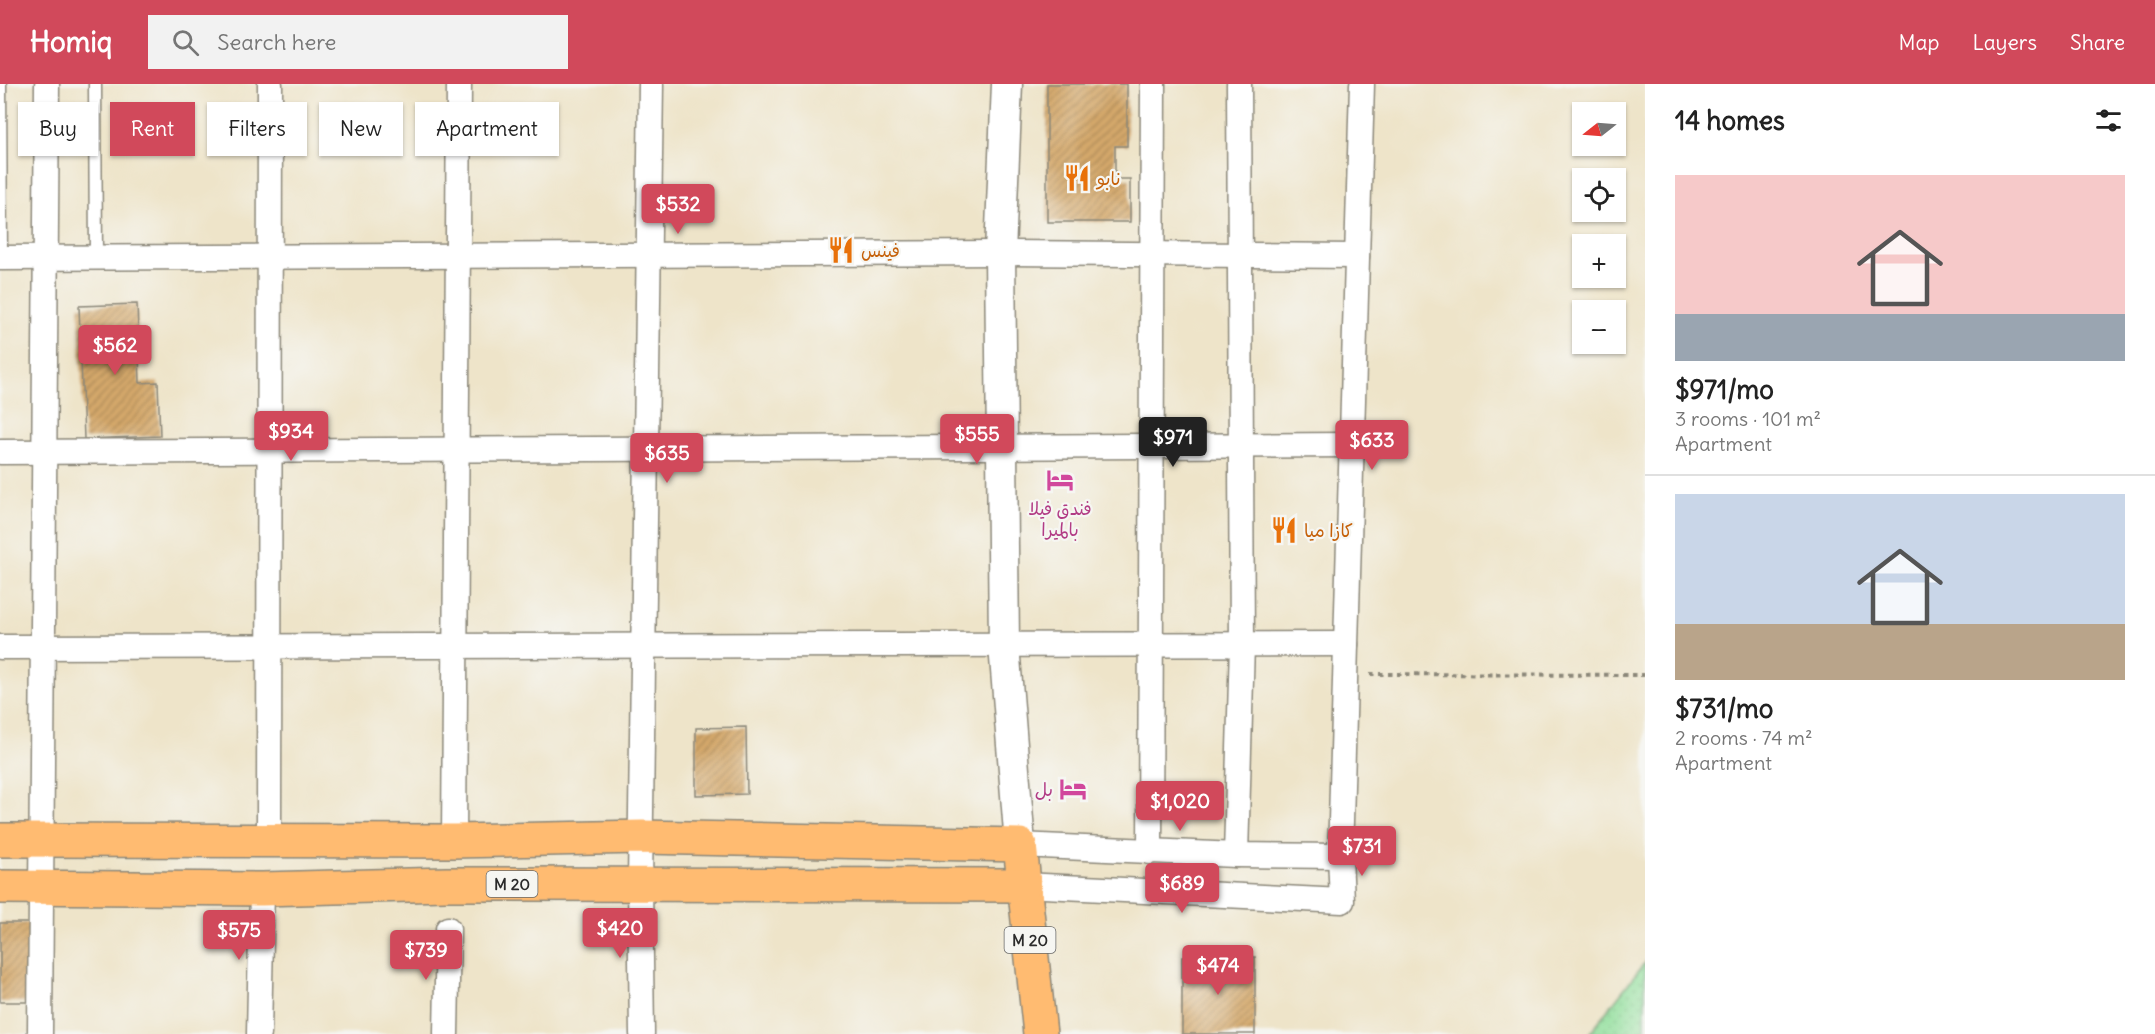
<!DOCTYPE html>
<meta charset="utf-8">
<style>
body{margin:0;font-family:Delius,"Playpen Sans Arabic",sans-serif;background:#f2f2f2;color:#222;height:100vh;display:flex;flex-direction:column;font-size:22px;white-space:nowrap}
*{box-sizing:border-box;margin:0}
p{font-size:20px;color:#767676}
.icon{flex:none;width:33px;height:33px;fill:none;stroke:currentColor;stroke-width:2;stroke-linecap:round;stroke-linejoin:round}
.map{position:relative;flex:1;overflow:hidden}
.sheet{display:flex;flex-direction:column;background:#fff;width:510px}
.sheet>*{flex:none}
.top-card{position:absolute;left:18px;top:18px;width:570px;height:54px;display:flex;gap:12px}
.needle{width:39px;rotate:253deg}
.tools{position:absolute;left:1572px;top:18px;display:grid;gap:12px}
.tools a{display:grid;place-items:center;width:54px;height:54px;border-radius:0px;background:#fff;box-shadow:0 2px 4px #0004;font-size:30px}
.price{position:absolute;translate:-50% -51px;padding:0 14px;border-radius:6px;background:#d1495b;color:#fff;font-size:20px;line-height:39px;filter:drop-shadow(0 2px 3px #0008)}
.price::after{content:'';position:absolute;left:50%;top:36px;width:18px;height:14px;margin-left:-9px;background:inherit;clip-path:polygon(0 0,100% 0,50% 100%)}
.price.current{background:#222;color:#fff}
ul{padding:0;list-style:none}
li{display:grid;align-content:center;gap:12px;height:318px;padding:0 30px}
li+li{border-top:2px solid #e0e0e0}
li span{display:grid;place-items:center;height:186px;border-radius:0px;color:#555}
li>.icon{margin-inline-start:auto}
span .icon{width:108px;height:108px;fill:#fffc;stroke-width:1}
li b{font-size:26px}
h2{display:flex;justify-content:space-between;align-items:center;height:72px;padding:0 30px;font-size:26px}
.pill{padding:0 21px;border-radius:0px;background:#fff;box-shadow:0 2px 4px #0004;font-size:21px;line-height:54px}
.pill.current{background:#d1495b;color:#fff}
header{display:flex;align-items:center;gap:36px;box-sizing:border-box;height:84px;padding:0 30px;background:#d1495b;color:#fff}
header strong{font-size:28px}
nav{display:flex;gap:33px;margin-inline-start:auto;font-size:21px}
.search{width:420px;height:54px;background:#f2f2f2;display:flex;align-items:center;gap:15px;box-sizing:border-box;padding:0 21px;border-radius:0px;color:#767676;font-size:22px}
main{display:flex;flex:1;min-height:0}
.map>svg:first-child{display:block}
.grass{fill:url(#grass-dots);stroke:#5e8564;stroke-width:1.5}
.building{fill:url(#building-hatch)}
.lines{fill:none;stroke-linecap:round;stroke-linejoin:round}
.service-casing{stroke:#8c887a;stroke-width:15}
.minor-casing{stroke:#8c887a;stroke-width:27}
.tertiary-casing{stroke:#8c887a;stroke-width:33}
.primary-casing{stroke:#8c887a;stroke-width:36}
.path{stroke:#8c887a;stroke-width:4;stroke-dasharray:4.5 4.5;stroke-linecap:butt}
.service{stroke:#fff;stroke-width:12}
.minor{stroke:#fff;stroke-width:24}
.tertiary{stroke:#fff;stroke-width:30}
.primary{stroke:#ffbb71;stroke-width:33}
.labels{text-anchor:middle;dominant-baseline:central;stroke-width:4.5;stroke-linejoin:round;paint-order:stroke}
.shield{fill:#f6f6f2;stroke:#686867;stroke-width:1.5}
.shield-label{font-size:16px;font-weight:bold;fill:#2b2b2b}
.food-label{font-size:18px;fill:#c56008;stroke:#f6f6f2;text-anchor:start}
.hotel-label{font-size:18px;fill:#b23c85;stroke:#f6f6f2}
</style>
<header>
<strong>Homiq</strong>
<div class="search"><svg class="icon" aria-label="search" viewBox="0 0 24 24"><circle cx="10" cy="10" r="6"/><path d="M15 15l6 6"/></svg>Search here</div>
<nav><a>Map</a><a>Layers</a><a>Share</a></nav>
</header>
<main>
<div class="map">
<svg width="1645" height="950" viewBox="0 0 1645 950">
<defs>
<pattern id="grass-dots" width="8" height="8" patternUnits="userSpaceOnUse" patternTransform="scale(1.5)"><rect width="8" height="8" fill="#92df9c"/><path d="M2 2h.1M6 6h.1" fill="none" stroke="#7ec087" stroke-width="1.8" stroke-linecap="round"/></pattern>
<pattern id="building-hatch" width="6" height="6" patternUnits="userSpaceOnUse" patternTransform="scale(1.5)"><rect width="6" height="6" fill="#d4a86b"/><path d="M-1 1l2-2M0 6l6-6M5 7l2-2" fill="none" stroke="#ac8958"/></pattern>
</defs>
<rect width="100%" height="100%" fill="#f6f6f2"/>
<filter id="ink" filterUnits="userSpaceOnUse"><feTurbulence type="fractalNoise" baseFrequency=".0167" numOctaves="2"/><feDisplacementMap in="SourceGraphic" scale="12" xChannelSelector="R" yChannelSelector="G"/><feConvolveMatrix kernelMatrix="1 2 1 2 8 2 1 2 1" color-interpolation-filters="sRGB"/></filter>
<filter id="wash" filterUnits="userSpaceOnUse"><feTurbulence type="fractalNoise" baseFrequency=".008" numOctaves="4" result="noise"/><feDisplacementMap in="SourceGraphic" scale="24" xChannelSelector="R" yChannelSelector="G"/><feGaussianBlur stdDeviation="1.35" result="paint"/><feColorMatrix in="noise" values="0 0 0 0 0 0 0 0 0 0 0 0 0 0 0 0 0 1.4 0 .05"/><feComposite in="paint" operator="in"/></filter>
<g filter="url(#wash)">
<rect width="100%" height="100%" fill="#eee4c9"/>
<polygon class="grass" points="1645,878 1645,950 1589,950"/>
<g id="blocks">
<g class="building">
<polygon points="1047,0 1127,0 1127,62 1115,62 1115,95 1130,95 1130,138 1047,138"/>
<polygon points="137,220 140,299 158,298 160,352 84,355 79,222"/>
<polygon points="746,643 747,710 696,711 696,644"/>
<polygon points="0,839 30,839 29,918 0,918"/>
<rect x="1182" y="873" width="73" height="77"/>
</g>
</g>
</g>
<g filter="url(#ink)">
<use href="#blocks" fill-opacity="0" stroke="#8c887a" stroke-width="1.5"/>
<g class="lines">
<defs>
<g id="service">
<polyline points="0,0 1,174"/>
<polyline points="95,0 96,175"/>
</g>
<g id="minor">
<polyline points="0,174 1000,169 1357,172"/>
<polyline points="0,368 1351,361"/>
<polyline points="0,563 1346,560"/>
<polyline points="269,757 270,0"/>
<polyline points="454,757 459,0"/>
<polyline points="1020,761 1236,771 1340,772"/>
<polyline points="1150,768 1153,0"/>
<polyline points="1236,771 1242,560 1239,0"/>
<polyline points="1024,801 1342,817 1340,772 1362,0"/>
<polyline points="40,950 47,0"/>
<polyline points="259,950 262,805"/>
<polyline points="446,950 448,845"/>
<polyline points="642,950 640,800 651,0"/>
</g>
<polyline id="tertiary" points="1007,0 1000,169 1004,561 1020,761"/>
<g id="primary">
<polyline points="0,756 454,757 642,753 1020,761 1040,950"/>
<polyline points="0,803 262,805 446,800 1024,801"/>
</g>
</defs>
<use href="#service" class="service-casing"/>
<use href="#minor" class="minor-casing"/>
<use href="#tertiary" class="tertiary-casing"/>
<use href="#primary" class="primary-casing"/>
<polyline class="path" points="1370,590 1645,591"/>
<use href="#service" class="service"/>
<use href="#minor" class="minor"/>
<use href="#tertiary" class="tertiary"/>
<use href="#primary" class="primary"/>
</g>
</g>
<defs>
<symbol id="restaurant-bare" viewBox="-9 -9 18 18"><path d="M-5-6h1v4h1v-4h1v4h1v-4h1v5L-1.5 .5V6h-2V.5L-5-1ZM5-6V6H3V1.5H1.5Q1.5-4 5-6Z" fill="#e8710a" stroke="#f6f6f2" stroke-width="2.5" paint-order="stroke"/></symbol>
<symbol id="hotel-bare" viewBox="-9 -9 18 18"><path d="M-6-4.5h1.5V1H6V5H4.5V3h-9V5H-6ZM-4 0a1.8 1.8 0 1 1 3.6 0ZM.5 0V-2.5h3Q6-2.5 6 0Z" fill="#d1479c" stroke="#f6f6f2" stroke-width="2.5" paint-order="stroke"/></symbol>
</defs>
<g fill-rule="evenodd">
<use href="#restaurant-bare" x="1058" y="75" width="38" height="38"/>
<use href="#restaurant-bare" x="822" y="147" width="38" height="38"/>
<use href="#hotel-bare" x="1041" y="377" width="38" height="38"/>
<use href="#restaurant-bare" x="1265" y="427" width="38" height="38"/>
<use href="#hotel-bare" x="1054" y="686" width="38" height="38"/>
</g>
<g class="labels">
<g class="shield">
<rect x="486.5" y="787" width="51" height="26" rx="4.5"/>
<rect x="1004.5" y="843" width="51" height="26" rx="4.5"/>
</g>
<g class="shield-label">
<text x="512" y="800">M 20</text>
<text x="1030" y="856">M 20</text>
</g>
<g class="food-label">
<text x="1097" y="94">نابو</text>
<text x="861" y="166">فينس</text>
<text x="1304" y="446">كازا ميا</text>
</g>
<g class="hotel-label">
<text x="1060" y="424">فندق فيلا<tspan x="1060" dy="21">بالميرا</tspan></text>
<text x="1053" y="705" text-anchor="end">بل</text>
</g>
</g>
</svg>
<div class="tools">
<a><svg class="needle" viewBox="-14 -14 28 28"><path d="M0-13l5 13h-10z" fill="#e53935"/><path d="M0 13l5-13h-10z" fill="#767676"/></svg></a>
<a><svg class="icon" aria-label="locate" viewBox="0 0 24 24"><circle cx="12" cy="12" r="6"/><path d="M12 2v4M12 18v4M2 12h4M18 12h4"/></svg></a>
<a>+</a>
<a>−</a>
</div>
<b class="price" style="left:678px;top:151px">$532</b>
<b class="price" style="left:115px;top:292px">$562</b>
<b class="price" style="left:291px;top:378px">$934</b>
<b class="price" style="left:977px;top:381px">$555</b>
<b class="price current" style="left:1173px;top:384px">$971</b>
<b class="price" style="left:1372px;top:387px">$633</b>
<b class="price" style="left:667px;top:400px">$635</b>
<b class="price" style="left:1180px;top:748px">$1,020</b>
<b class="price" style="left:1362px;top:793px">$731</b>
<b class="price" style="left:1182px;top:830px">$689</b>
<b class="price" style="left:620px;top:875px">$420</b>
<b class="price" style="left:239px;top:877px">$575</b>
<b class="price" style="left:426px;top:897px">$739</b>
<b class="price" style="left:1218px;top:912px">$474</b>
<div class="top-card">
<a class="pill">Buy</a>
<a class="pill current">Rent</a>
<a class="pill">Filters</a>
<a class="pill">New</a>
<a class="pill">Apartment</a>
</div>
</div>
<section class="sheet">
<h2>14 homes<svg class="icon" aria-label="filters" viewBox="0 0 24 24"><path d="M4 7h16M4 17h16"/><circle cx="9" cy="7" r="2"/><circle cx="15" cy="17" r="2"/></svg></h2>
<ul>
<li><span style="background:linear-gradient(#f6c9c9 75%,#9aa5b1 0)"><svg class="icon" aria-label="home" viewBox="0 0 24 24"><path d="M3 11l9-7 9 7M6 9v11h12V9"/></svg></span><div><b>$971/mo</b><p>3 rooms · 101 m²</p><p>Apartment</p></div></li>
<li><span style="background:linear-gradient(#c9d6e8 70%,#b9a48a 0)"><svg class="icon" aria-label="home" viewBox="0 0 24 24"><path d="M3 11l9-7 9 7M6 9v11h12V9"/></svg></span><div><b>$731/mo</b><p>2 rooms · 74 m²</p><p>Apartment</p></div></li>
</ul>
</section>
</main>
